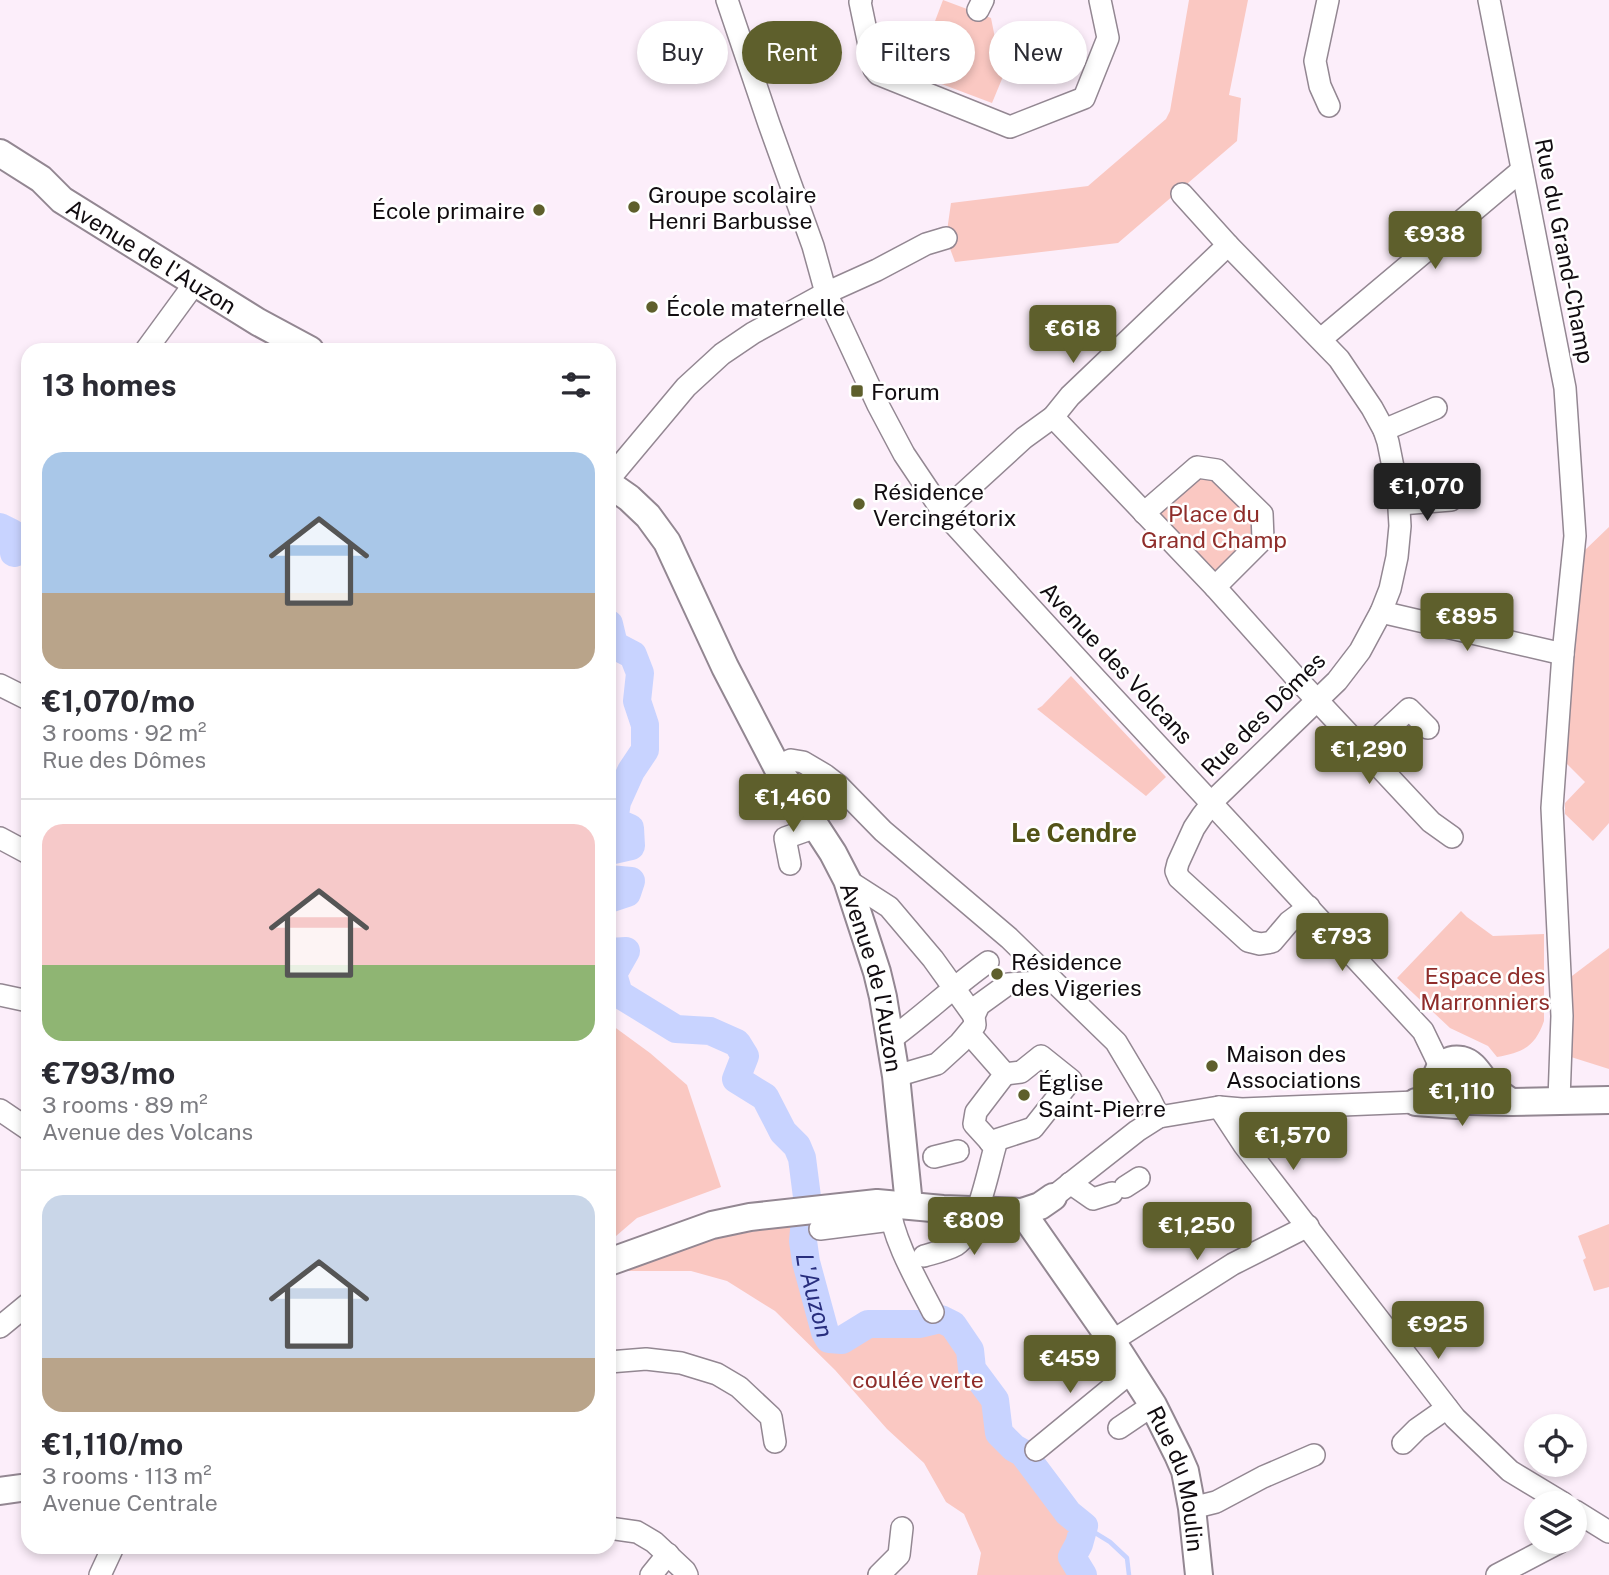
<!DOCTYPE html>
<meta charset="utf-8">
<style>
body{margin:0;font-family:"Public Sans",sans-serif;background:#f2f2f3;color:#2b2b33;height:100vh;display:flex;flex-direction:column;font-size:26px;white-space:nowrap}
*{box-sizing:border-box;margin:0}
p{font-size:23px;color:#7c7c81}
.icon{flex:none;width:38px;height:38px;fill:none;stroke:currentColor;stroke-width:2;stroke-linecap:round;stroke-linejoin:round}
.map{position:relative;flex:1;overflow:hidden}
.sheet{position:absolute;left:21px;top:343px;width:595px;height:1211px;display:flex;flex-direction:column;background:#fff;border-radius:21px;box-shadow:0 4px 10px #0003}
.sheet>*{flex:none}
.guide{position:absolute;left:637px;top:21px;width:665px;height:63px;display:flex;gap:14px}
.fabs{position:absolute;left:1524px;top:1414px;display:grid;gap:14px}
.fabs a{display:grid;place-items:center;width:63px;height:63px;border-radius:50%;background:#fff;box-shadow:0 4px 10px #0003;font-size:35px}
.price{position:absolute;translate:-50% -60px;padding:0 16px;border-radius:7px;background:#5e5f2c;color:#fff;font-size:23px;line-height:46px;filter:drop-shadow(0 2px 4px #0008)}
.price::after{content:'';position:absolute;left:50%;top:42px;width:21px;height:16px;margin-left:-10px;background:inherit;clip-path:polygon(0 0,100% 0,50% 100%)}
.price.current{background:#222;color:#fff}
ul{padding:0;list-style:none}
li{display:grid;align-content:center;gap:14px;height:371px;padding:0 21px}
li+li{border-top:2px solid #e1e1e2}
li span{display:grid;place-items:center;height:217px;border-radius:21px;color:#555}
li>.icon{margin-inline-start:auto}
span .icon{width:126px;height:126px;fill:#fffc;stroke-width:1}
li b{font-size:30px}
h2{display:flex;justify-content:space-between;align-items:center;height:84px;padding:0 21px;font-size:30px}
.chip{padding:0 24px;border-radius:32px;background:#fff;box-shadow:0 4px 10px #0003;font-size:24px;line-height:63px}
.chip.current{background:#5e5f2c;color:#fff}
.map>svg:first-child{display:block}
.green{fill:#fac8c2}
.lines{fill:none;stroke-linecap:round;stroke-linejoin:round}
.stream{stroke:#c8d3ff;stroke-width:4.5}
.river{stroke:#c8d3ff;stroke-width:28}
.minor-casing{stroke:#938792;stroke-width:24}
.major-casing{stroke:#938792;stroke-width:30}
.minor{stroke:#fff;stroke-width:21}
.major{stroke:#fff;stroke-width:26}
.poi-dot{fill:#5e5f2c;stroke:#fff;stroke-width:2.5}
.labels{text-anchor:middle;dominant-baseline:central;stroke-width:5;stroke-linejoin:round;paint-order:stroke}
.poi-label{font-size:23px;fill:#110c10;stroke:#fff;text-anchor:start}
.street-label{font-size:23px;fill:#110c10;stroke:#fff}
.park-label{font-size:23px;fill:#8f2d2a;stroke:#fff}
.water-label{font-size:24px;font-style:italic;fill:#282e7e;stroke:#fff}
.quarter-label{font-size:26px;font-weight:bold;fill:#535317;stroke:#fff}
</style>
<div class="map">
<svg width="1609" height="1575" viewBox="0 0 1609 1575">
<rect width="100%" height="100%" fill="#fceefa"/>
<g class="green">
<polygon points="943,0 991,18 999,58 1009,62 992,103 915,74"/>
<polygon points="1189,0 1248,0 1229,95 1241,98 1237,141 1118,243 955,262 946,238 951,203 1088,186 1166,119 1170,111"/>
<polygon points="1197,467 1262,514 1263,539 1215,587 1144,513"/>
<polygon points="1609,527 1609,823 1593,841 1565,814 1565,803 1585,782 1567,764 1569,715 1584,551"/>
<polygon points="1071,676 1166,777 1146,796 1037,709 1042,706"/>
<path d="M1461,911l6,6 26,19 51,-2v87c-9,26 -21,31 -47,36l-9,-11 -38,-18 -53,-50z"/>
<polygon points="1609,948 1609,1069 1571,1057 1568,979"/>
<polygon points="609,1023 650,1053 687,1085 721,1187 637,1218 609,1242"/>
<polygon points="1609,1224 1609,1287 1594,1291 1583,1260 1586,1258 1578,1236"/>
<path d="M794,1225l20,91 15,22 13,2 26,-16h52l21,-5 12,6 17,25 2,19 23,31 4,33 15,15 13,10 41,55 16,13 -5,18 -7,13 11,18h-106l4,-22 -17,-39 -18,-12 -22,-39 -37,-34 -52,-59 -60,-59 -48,-30 -36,-10h-66c55,-26 109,-38 169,-46z"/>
</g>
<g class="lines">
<polyline class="stream" points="1084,1526 1110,1542 1127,1558 1129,1575"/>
<g class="river">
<polyline points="0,527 12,533 14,553 28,548"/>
<polyline points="609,624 614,645 633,655 640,673 637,701 645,725 645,750 631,771 617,802 614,821 630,828 631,846 609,851"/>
<polyline points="609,879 631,881 627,893 609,899"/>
<path id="s1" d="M609,952l17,-1 -13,23 6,20 57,35 34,2 27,12 8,13 -9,23 29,18 18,35 14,14 5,12 5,39 -4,44 3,21 19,70 4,7 13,1 26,-16h52l21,-5 12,6 17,25 2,19 23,31 4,33 15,15 9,5 45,60 16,13 -5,18 -7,13 11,18"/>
</g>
<defs>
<g id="minor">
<polyline points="727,0 769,124 813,246 826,293 878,405 904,454 943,512 1096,679 1423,1031 1438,1062 1438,1072"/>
<polyline points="861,0 860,2 874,69 878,74 1010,127 1084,98 1108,38 1100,0"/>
<polyline points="1328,0 1315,61 1320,86 1329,106"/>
<polyline points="1489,0 1565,388 1575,536 1563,654 1552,808 1562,1016 1559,1100"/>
<polyline points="978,10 983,0"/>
<polyline points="1182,194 1228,245 1339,359 1372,408 1384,430 1388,442 1398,492 1400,526 1397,557 1390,589 1381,612 1360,651 1337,681 1217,797 1202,816 1194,828 1178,863 1176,871 1179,878 1248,941 1260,944 1272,942 1289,922 1309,907"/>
<polyline points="1321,339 1522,170"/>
<polyline points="146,350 195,283"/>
<polyline points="1053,417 1215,587 1299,681 1431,822 1452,837"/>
<polyline points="1384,430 1436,408"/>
<polyline points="609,479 686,387 722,354 753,333 826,293 877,270 926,244 946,238"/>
<polyline points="1400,504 1451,500"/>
<polyline points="943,512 1024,438 1053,417 1070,396 1228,245"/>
<polyline points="1144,513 1197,467 1217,470 1262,514 1263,539 1215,587"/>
<polyline points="1381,612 1563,654"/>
<polyline points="0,685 28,699"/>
<polyline points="1365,750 1409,709 1428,728"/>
<polyline points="777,767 791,760 803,762 825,775 838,785 883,831 1009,938 1116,1042 1150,1099 1159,1117"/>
<polyline points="0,838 28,853"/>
<polyline points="790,864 785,838 816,827"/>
<polyline points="847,880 889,907 933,959 974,1016"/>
<polyline points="0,995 28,1001"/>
<path d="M891,1039c33,-24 63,-53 97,-77"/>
<polyline points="896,1076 937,1064 960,1043 975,1025 974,1016 979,1005 1008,984 1053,981"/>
<polyline points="1219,1107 1244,1145 1455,1418 1510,1471 1563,1503"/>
<polyline points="0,1110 28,1129"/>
<polyline points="990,1142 1033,1128 1071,1080 1041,1056 1021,1072 1005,1074"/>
<polyline points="934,1157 958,1151"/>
<polyline points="1070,1183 1093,1199 1112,1193"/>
<polyline points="1125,1187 1139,1178"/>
<polyline points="1053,1197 1137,1131 1159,1117 1219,1107 1242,1109 1416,1102"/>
<path d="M889,1204c3,34 28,77 44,108"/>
<polyline points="820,1229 891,1220"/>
<path d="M924,1256c10,-3 23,-6 32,-11 21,-14 32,-74 39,-98l-21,-23 2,-12 29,-38 -36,-41"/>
<polyline points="0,1327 28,1304"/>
<polyline points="1112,1341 1233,1264 1308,1226"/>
<polyline points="609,1362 646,1359 681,1363 717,1374 739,1387 771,1417 775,1442"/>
<polyline points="1119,1428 1153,1405"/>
<polyline points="1403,1443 1417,1429 1447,1408"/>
<polyline points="1036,1450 1131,1372"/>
<polyline points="1192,1508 1216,1502 1263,1477 1314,1455"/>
<polyline points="1575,1511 1609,1532"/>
<polyline points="609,1528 637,1532 654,1542 685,1571 687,1575"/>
<polyline points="100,1575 113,1547"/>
<polyline points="651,1575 668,1554"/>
<polyline points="879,1575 899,1555 902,1528"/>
<polyline points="1497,1575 1560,1542"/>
</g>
<g id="major">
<path id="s2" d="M0,153l41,26 21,21 196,122 52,28"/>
<path id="s3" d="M609,484l20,14 19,18 19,26 58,125 52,100 56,86 14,27 30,92 6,25 13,79 13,129"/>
<polyline points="1470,1101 1511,1102 1609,1100"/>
<polyline points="1416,1102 1457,1105"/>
<path d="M1449,1103c-24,-15 -12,-48 13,-43 13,3 18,17 27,26 7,6 15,11 22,16"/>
<path id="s4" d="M1022,1212l90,129 41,64 25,50 7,16 7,37 7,67"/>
<polyline points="609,1262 712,1225 750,1217 877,1203 943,1209 1022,1212 1040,1206 1053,1197"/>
<polyline points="0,1491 28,1487"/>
</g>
</defs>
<use href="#minor" class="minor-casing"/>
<use href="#major" class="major-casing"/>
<use href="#minor" class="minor"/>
<use href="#major" class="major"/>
</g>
<g class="poi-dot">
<circle cx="634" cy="207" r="7"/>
<circle cx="539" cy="210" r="7"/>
<circle cx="652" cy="307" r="7"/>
<rect x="850" y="384" width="14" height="14" rx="3.5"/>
<circle cx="859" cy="504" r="7"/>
<circle cx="997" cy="974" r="7"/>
<circle cx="1212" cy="1066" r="7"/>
<circle cx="1024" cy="1095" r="7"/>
</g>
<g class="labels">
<g class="poi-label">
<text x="648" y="194">Groupe scolaire<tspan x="648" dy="26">Henri Barbusse</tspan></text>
<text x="525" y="210" text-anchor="end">École primaire</text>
<text x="666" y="307">École maternelle</text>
<text x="871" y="391">Forum</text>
<text x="873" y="491">Résidence<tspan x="873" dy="26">Vercingétorix</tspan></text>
<text x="1011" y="961">Résidence<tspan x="1011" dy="26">des Vigeries</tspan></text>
<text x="1226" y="1053">Maison des<tspan x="1226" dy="26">Associations</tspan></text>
<text x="1038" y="1082">Église<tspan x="1038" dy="26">Saint-Pierre</tspan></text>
</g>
<g class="street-label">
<text transform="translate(1565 251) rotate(79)">Rue du Grand-Champ</text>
<text stroke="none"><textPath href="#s2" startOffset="184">Avenue de l'Auzon</textPath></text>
<text transform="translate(1117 663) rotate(47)">Avenue des Volcans</text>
<text transform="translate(1263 714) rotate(-45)">Rue des Dômes</text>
<text stroke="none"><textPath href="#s3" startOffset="567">Avenue de l'Auzon</textPath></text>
<text stroke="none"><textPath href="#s4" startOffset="312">Rue du Moulin</textPath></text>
</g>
<g class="park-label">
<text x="1214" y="513">Place du<tspan x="1214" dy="26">Grand Champ</tspan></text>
<text x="1485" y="975">Espace des<tspan x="1485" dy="26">Marronniers</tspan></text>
<text x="918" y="1379">coulée verte</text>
</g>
<g class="water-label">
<text stroke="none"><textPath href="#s1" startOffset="480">L'Auzon</textPath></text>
</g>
<g class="quarter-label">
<text x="1074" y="832">Le Cendre</text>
</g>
</g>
</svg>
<div class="fabs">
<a><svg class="icon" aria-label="locate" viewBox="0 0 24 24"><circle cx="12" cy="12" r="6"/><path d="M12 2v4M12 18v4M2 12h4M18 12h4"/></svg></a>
<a><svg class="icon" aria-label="layers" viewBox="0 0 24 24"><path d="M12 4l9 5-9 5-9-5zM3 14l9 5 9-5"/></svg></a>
</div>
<b class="price" style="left:1435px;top:271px">€938</b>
<b class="price" style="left:1073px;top:365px">€618</b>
<b class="price current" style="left:1427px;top:523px">€1,070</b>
<b class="price" style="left:1467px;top:653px">€895</b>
<b class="price" style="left:1369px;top:786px">€1,290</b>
<b class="price" style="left:793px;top:834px">€1,460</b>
<b class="price" style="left:1342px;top:973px">€793</b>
<b class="price" style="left:1462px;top:1128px">€1,110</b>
<b class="price" style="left:1293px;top:1172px">€1,570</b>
<b class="price" style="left:974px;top:1257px">€809</b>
<b class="price" style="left:1197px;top:1262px">€1,250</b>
<b class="price" style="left:1438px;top:1361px">€925</b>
<b class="price" style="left:1070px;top:1395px">€459</b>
<div class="guide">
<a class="chip">Buy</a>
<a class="chip current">Rent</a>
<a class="chip">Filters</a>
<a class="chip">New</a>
</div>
<section class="sheet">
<h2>13 homes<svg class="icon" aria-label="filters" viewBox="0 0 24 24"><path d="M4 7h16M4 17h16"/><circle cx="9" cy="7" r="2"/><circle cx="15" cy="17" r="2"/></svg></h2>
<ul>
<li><span style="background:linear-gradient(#a9c7e8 65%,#b9a48a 0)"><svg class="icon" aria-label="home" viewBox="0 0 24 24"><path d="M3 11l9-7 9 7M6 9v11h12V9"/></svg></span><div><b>€1,070/mo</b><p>3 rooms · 92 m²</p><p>Rue des Dômes</p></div></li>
<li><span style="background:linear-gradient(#f6c9c9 65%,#8fb573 0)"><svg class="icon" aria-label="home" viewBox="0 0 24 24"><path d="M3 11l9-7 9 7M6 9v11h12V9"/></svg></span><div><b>€793/mo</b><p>3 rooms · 89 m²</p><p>Avenue des Volcans</p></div></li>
<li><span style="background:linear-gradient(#c9d6e8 75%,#b9a48a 0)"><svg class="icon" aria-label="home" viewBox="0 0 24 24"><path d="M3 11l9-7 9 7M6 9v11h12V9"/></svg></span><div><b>€1,110/mo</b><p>3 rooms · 113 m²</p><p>Avenue Centrale</p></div></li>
</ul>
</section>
</div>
